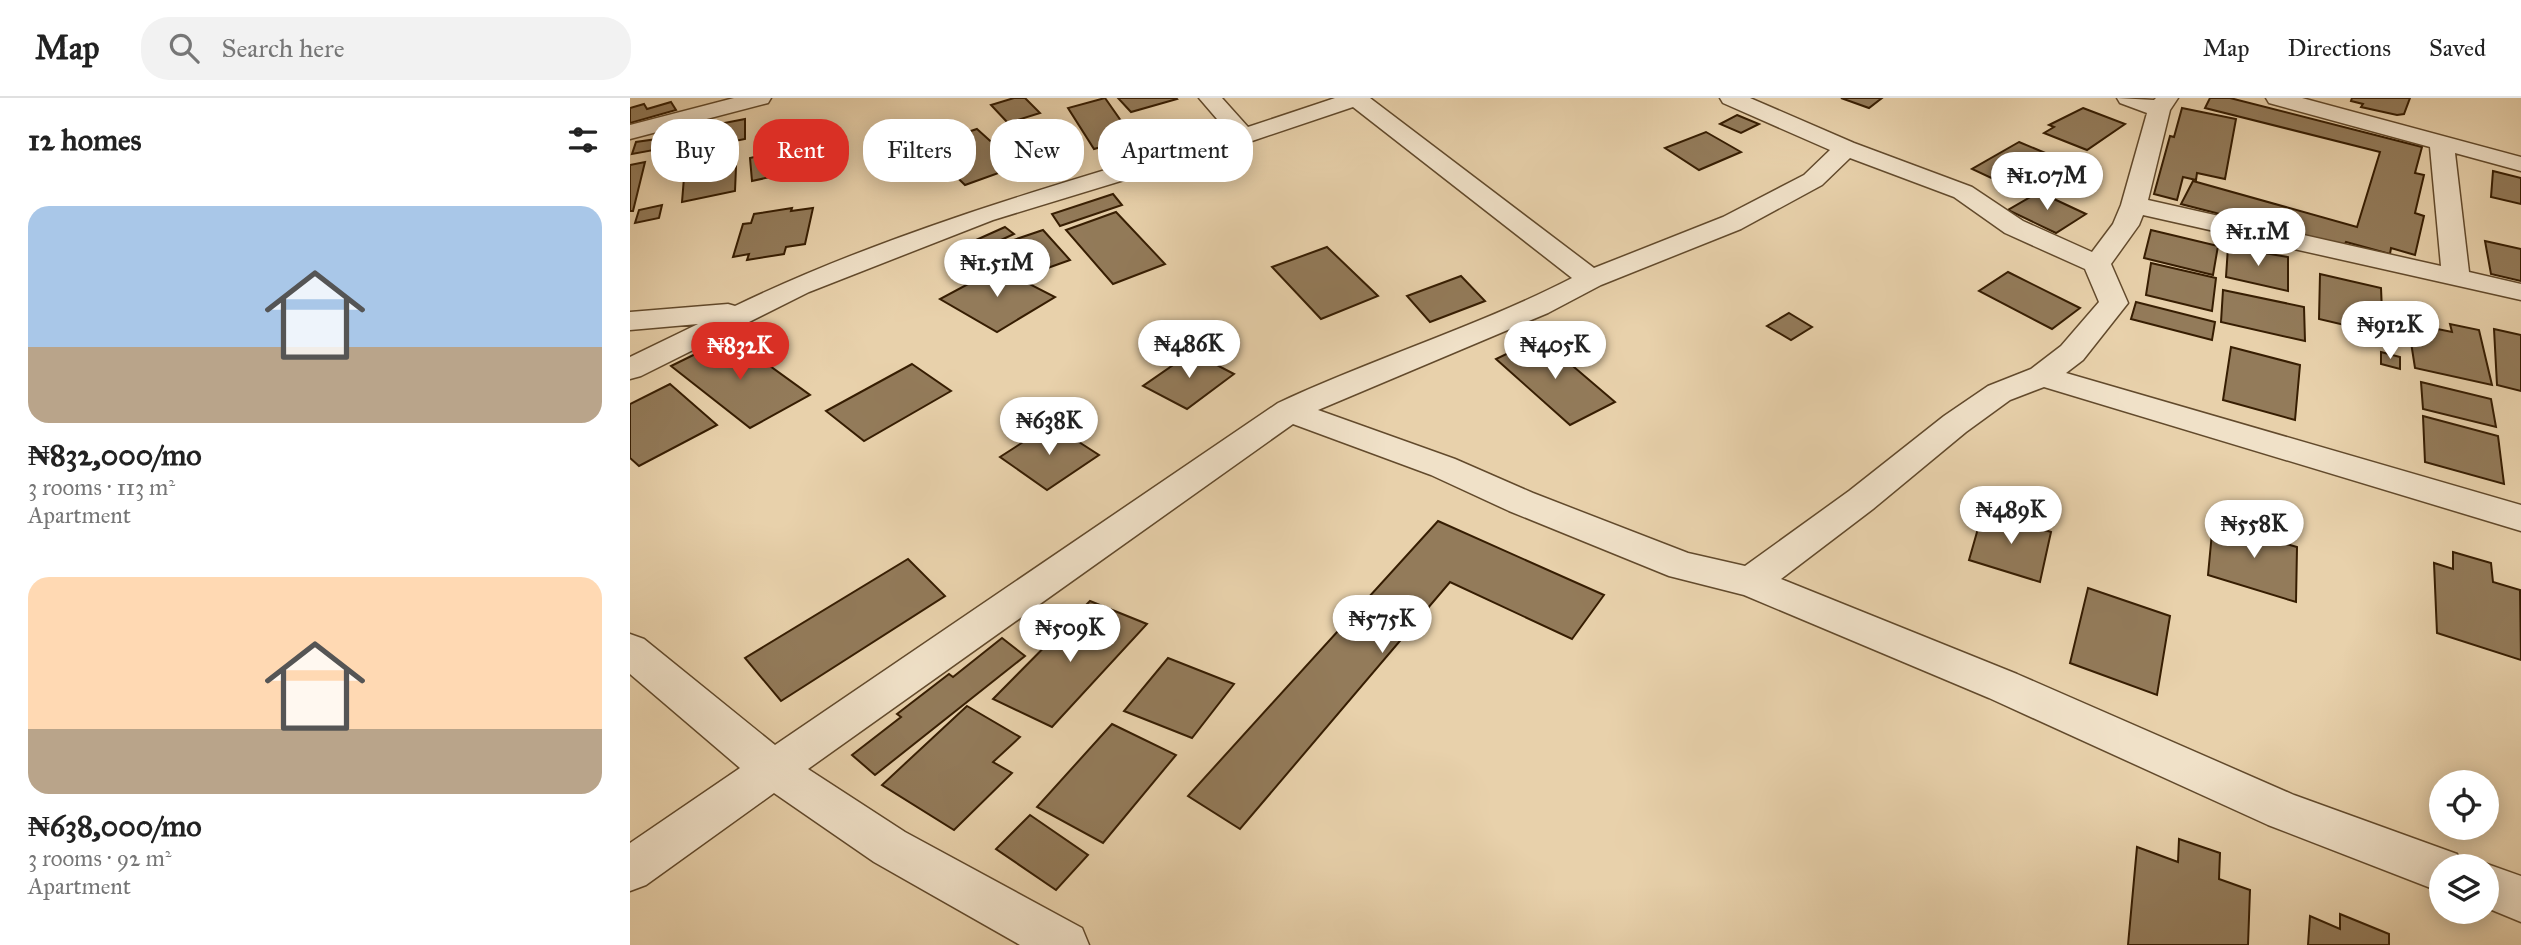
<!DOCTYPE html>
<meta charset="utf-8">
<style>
body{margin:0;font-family:"IM FELL Great Primer",serif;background:#f2f2f2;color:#222;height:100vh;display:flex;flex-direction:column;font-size:26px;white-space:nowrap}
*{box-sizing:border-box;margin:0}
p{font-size:23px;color:#767676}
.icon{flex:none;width:38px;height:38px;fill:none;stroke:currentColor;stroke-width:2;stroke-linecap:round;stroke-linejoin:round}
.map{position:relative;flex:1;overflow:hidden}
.side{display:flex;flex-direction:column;background:#fff;width:630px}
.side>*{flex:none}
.banner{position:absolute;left:21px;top:21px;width:665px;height:63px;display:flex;gap:14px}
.fabs{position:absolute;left:1799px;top:672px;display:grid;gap:14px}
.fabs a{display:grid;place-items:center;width:70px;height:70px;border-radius:50%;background:#fff;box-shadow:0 4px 18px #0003;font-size:35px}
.price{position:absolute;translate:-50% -60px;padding:0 16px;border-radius:24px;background:#fff;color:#222;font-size:23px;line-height:46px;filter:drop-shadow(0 2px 4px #0008)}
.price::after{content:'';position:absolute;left:50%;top:42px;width:21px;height:16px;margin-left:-10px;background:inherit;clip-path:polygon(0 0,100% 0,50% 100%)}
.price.current{background:#d93025;color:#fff}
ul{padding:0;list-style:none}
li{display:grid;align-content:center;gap:14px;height:371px;padding:0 28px}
li span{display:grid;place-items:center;height:217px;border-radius:21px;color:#555}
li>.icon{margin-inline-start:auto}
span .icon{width:126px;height:126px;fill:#fffc;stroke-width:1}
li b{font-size:30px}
h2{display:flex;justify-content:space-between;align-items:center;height:84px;padding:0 28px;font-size:30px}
.tag{padding:0 24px;border-radius:28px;background:#fff;box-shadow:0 4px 18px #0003;font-size:24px;line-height:63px}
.tag.current{background:#d93025;color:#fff}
header{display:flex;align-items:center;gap:42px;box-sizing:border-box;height:98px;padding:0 35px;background:#fff;border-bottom:2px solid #e0e0e0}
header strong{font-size:33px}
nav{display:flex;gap:38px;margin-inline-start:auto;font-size:24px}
.search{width:490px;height:63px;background:#f2f2f2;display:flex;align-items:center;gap:18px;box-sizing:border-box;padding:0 24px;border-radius:28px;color:#767676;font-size:26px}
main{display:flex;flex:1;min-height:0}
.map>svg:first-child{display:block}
.building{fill:#937b5a;stroke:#361d02;stroke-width:2}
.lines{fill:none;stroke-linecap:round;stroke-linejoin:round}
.street-casing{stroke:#624a2c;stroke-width:3}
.street{fill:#f0e1c8;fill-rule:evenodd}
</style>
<header>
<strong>Map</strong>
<div class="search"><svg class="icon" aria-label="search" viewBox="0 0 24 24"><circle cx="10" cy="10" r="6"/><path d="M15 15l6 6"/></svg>Search here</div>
<nav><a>Map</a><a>Directions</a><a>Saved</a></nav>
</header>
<main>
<section class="side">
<h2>12 homes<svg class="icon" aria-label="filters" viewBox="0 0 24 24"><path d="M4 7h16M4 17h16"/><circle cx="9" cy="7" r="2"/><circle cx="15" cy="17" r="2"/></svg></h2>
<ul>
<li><span style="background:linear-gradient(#a9c7e8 65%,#b9a48a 0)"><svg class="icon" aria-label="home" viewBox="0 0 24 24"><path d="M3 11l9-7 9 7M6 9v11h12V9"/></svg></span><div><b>₦832,000/mo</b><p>3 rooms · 113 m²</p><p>Apartment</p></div></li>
<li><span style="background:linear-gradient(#ffd9b3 70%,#b9a48a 0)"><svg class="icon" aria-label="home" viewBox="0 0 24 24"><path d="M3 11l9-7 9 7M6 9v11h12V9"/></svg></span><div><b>₦638,000/mo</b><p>3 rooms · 92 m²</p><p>Apartment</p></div></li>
</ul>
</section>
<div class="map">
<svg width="1891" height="847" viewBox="0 0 1891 847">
<rect width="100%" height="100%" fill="#e8d1ab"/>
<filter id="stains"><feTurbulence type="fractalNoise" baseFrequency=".00286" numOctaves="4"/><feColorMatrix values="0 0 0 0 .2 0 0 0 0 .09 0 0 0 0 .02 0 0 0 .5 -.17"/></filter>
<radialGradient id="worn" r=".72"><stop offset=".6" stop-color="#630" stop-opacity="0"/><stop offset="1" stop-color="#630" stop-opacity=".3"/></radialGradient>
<g class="building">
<polygon points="384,0 395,0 410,15 378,25 361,7"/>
<polygon points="475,0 503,40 464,51 438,10"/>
<polygon points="488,0 546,0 547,1 501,14"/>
<polygon points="1211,0 1252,0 1239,10"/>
<polygon points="1580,0 1600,0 1792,49 1785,75 1794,77 1785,115 1794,118 1785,157 1761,150 1760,156 1716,144 1714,148 1551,106 1563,83 1727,129 1750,54 1575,10"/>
<polygon points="1722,0 1780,0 1774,16 1767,17 1731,9 1733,6 1721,3"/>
<polygon points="41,4 46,12 0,25 0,10 14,6 17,11"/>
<polygon points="1453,10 1495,26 1457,52 1414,35 1424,29 1419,27"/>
<polygon points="1552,10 1606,21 1595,81 1567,75 1566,82 1553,79 1547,102 1524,96 1540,38 1544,39"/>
<polygon points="1107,17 1129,26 1111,35 1090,26"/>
<polygon points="115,21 115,41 56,53 58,32"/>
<polygon points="347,31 388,68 335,87 295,48"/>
<polygon points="1076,34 1111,54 1069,72 1035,50"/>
<polygon points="27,41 24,52 2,56 6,44"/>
<polygon points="1389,44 1432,62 1411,75 1422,80 1410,88 1398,82 1385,91 1342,71"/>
<polygon points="107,45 105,93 52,104 56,55"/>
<polygon points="177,47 181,70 122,83 120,60"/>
<polygon points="15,64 3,113 0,113 0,67"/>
<polygon points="1863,73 1891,80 1891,106 1861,99"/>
<polygon points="1409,94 1456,116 1426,135 1378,112"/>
<polygon points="483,96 492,107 430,128 422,116"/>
<polygon points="32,107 29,120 5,125 9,112"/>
<polygon points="162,110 161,113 183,110 175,146 156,149 154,156 117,162 119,156 103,159 113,126 121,125 124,116"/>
<polygon points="486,114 535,166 483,186 436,132"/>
<polygon points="375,129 384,136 356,149 346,142"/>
<polygon points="413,132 440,162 398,177 388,165 378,168 363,149"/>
<polygon points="1521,132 1588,148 1583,177 1514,160"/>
<polygon points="1855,143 1891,151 1891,183 1861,176"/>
<polygon points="697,149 748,198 691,221 642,169"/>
<polygon points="1598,149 1658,159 1658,193 1596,179"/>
<polygon points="1521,165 1586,180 1582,213 1516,197"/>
<polygon points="368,170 425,199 367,234 310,201"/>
<polygon points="1378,174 1450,210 1422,231 1349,193"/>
<polygon points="1690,176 1751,190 1753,236 1689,221"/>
<polygon points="831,178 855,203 800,224 777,198"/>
<polygon points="1593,192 1674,209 1675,243 1591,224"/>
<polygon points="1506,204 1585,224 1582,242 1501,221"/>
<polygon points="1159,215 1182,229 1161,242 1137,228"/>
<polygon points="905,224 918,236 903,242 891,230"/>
<polygon points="1778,225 1822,234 1820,226 1849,232 1862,287 1785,270"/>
<polygon points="1864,231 1891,237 1891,293 1867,287"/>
<polygon points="100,239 180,297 120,330 41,268"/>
<polygon points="910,240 985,304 940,327 866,261"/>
<polygon points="1601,249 1670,267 1665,322 1593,302"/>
<polygon points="562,254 604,276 557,311 513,288"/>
<polygon points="1751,254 1770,259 1770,271 1751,266"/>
<polygon points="282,266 321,293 234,343 196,313"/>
<polygon points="1791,284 1861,301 1866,329 1793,311"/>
<polygon points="40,286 87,327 9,368 0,360 0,306"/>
<polygon points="1793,318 1868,338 1874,386 1795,364"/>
<polygon points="421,326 469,357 417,392 370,359"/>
<polygon points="1353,413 1421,434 1410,484 1339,462"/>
<polygon points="808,423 974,497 942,541 820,484 610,731 558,698"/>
<polygon points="1612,423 1647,433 1646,443 1667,449 1666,504 1578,477 1583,424 1612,432"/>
<polygon points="1823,454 1861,465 1863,484 1890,492 1891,562 1807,535 1804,465 1823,471"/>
<polygon points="278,461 315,498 151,603 115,560"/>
<polygon points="1458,490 1540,518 1527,597 1440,565"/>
<polygon points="460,503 517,526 422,629 363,601"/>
<polygon points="372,540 395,558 245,677 222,657 271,619 267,616 319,576 323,579"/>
<polygon points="538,560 604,586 562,640 494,613"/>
<polygon points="337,608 390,639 363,664 382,675 324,732 252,687"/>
<polygon points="482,626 546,657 473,745 407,709"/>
<polygon points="400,717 458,757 426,792 366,751"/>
<polygon points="1549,741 1590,755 1589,781 1620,792 1618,847 1498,847 1507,749 1548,764"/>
<polygon points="1710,816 1759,836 1759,847 1678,847 1680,818 1710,831"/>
</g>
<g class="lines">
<defs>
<g id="street">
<polygon points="104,0 141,0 138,5 0,41 0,27"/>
<path d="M569,0h23l26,29 87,-29h35l224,170 129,-51 81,-42 26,-25 -107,-47 -3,-5h30l104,45 118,44 51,34 69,31 21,-28 8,-19 26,-92 -27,-10 -3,-5 37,2 2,-2h22l-8,12 -22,90 293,66 -11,-119 -161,-44 -3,-5h36l219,59v14l-66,-18 14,119 52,12v16l-378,-85 -4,10 -28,39 17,39 -45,57 -17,13 455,132v26l-477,-144 -34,13 -44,32 -93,77 -92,70 236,95 277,121 163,59 5,12h-21v26l-173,-67 -279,-127 -245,-103 -75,-19 -160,-65 -78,-36 -138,-51 -485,345 97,63 177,96 7,17h-69l-146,-83 -100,-69 -128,92 -16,6v-48l110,-75 -110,-94v-40l14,5 131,106 503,-342c96,-45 199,-76 294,-125l-219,-171 -101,34 -259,79 -184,72 -168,84 -11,3v-22l68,-33 -68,6v-18l98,-8 7,2c158,-76 327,-123 494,-173zM1220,60l104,39 51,36 80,36 14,33 -38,44 -30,23 -43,17 -44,30 -95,75 -104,75 -57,-13 -155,-60 -78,-34 -137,-49 230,-97 53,-28 140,-56 81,-44z"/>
<polygon points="1857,766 1891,778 1891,824 1857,810 1857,768 1850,768"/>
</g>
</defs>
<use href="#street" class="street-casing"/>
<use href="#street" class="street"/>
</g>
<rect width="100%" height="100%" filter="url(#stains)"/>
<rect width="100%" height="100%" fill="url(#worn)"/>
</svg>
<div class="fabs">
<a><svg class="icon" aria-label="locate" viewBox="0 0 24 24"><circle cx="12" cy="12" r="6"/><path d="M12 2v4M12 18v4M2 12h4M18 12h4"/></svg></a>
<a><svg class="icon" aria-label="layers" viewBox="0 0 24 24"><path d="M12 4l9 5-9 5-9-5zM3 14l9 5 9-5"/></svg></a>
</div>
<b class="price" style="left:1417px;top:114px">₦1.07M</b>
<b class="price" style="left:1628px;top:170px">₦1.1M</b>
<b class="price" style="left:367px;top:201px">₦1.51M</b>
<b class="price" style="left:1760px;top:263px">₦912K</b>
<b class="price" style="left:559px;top:282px">₦486K</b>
<b class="price" style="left:925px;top:283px">₦405K</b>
<b class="price current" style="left:110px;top:284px">₦832K</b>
<b class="price" style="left:419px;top:359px">₦638K</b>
<b class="price" style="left:1381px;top:448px">₦489K</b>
<b class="price" style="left:1624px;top:462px">₦558K</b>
<b class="price" style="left:752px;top:557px">₦575K</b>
<b class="price" style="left:440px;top:566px">₦509K</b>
<div class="banner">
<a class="tag">Buy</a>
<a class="tag current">Rent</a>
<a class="tag">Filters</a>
<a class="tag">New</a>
<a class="tag">Apartment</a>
</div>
</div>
</main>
